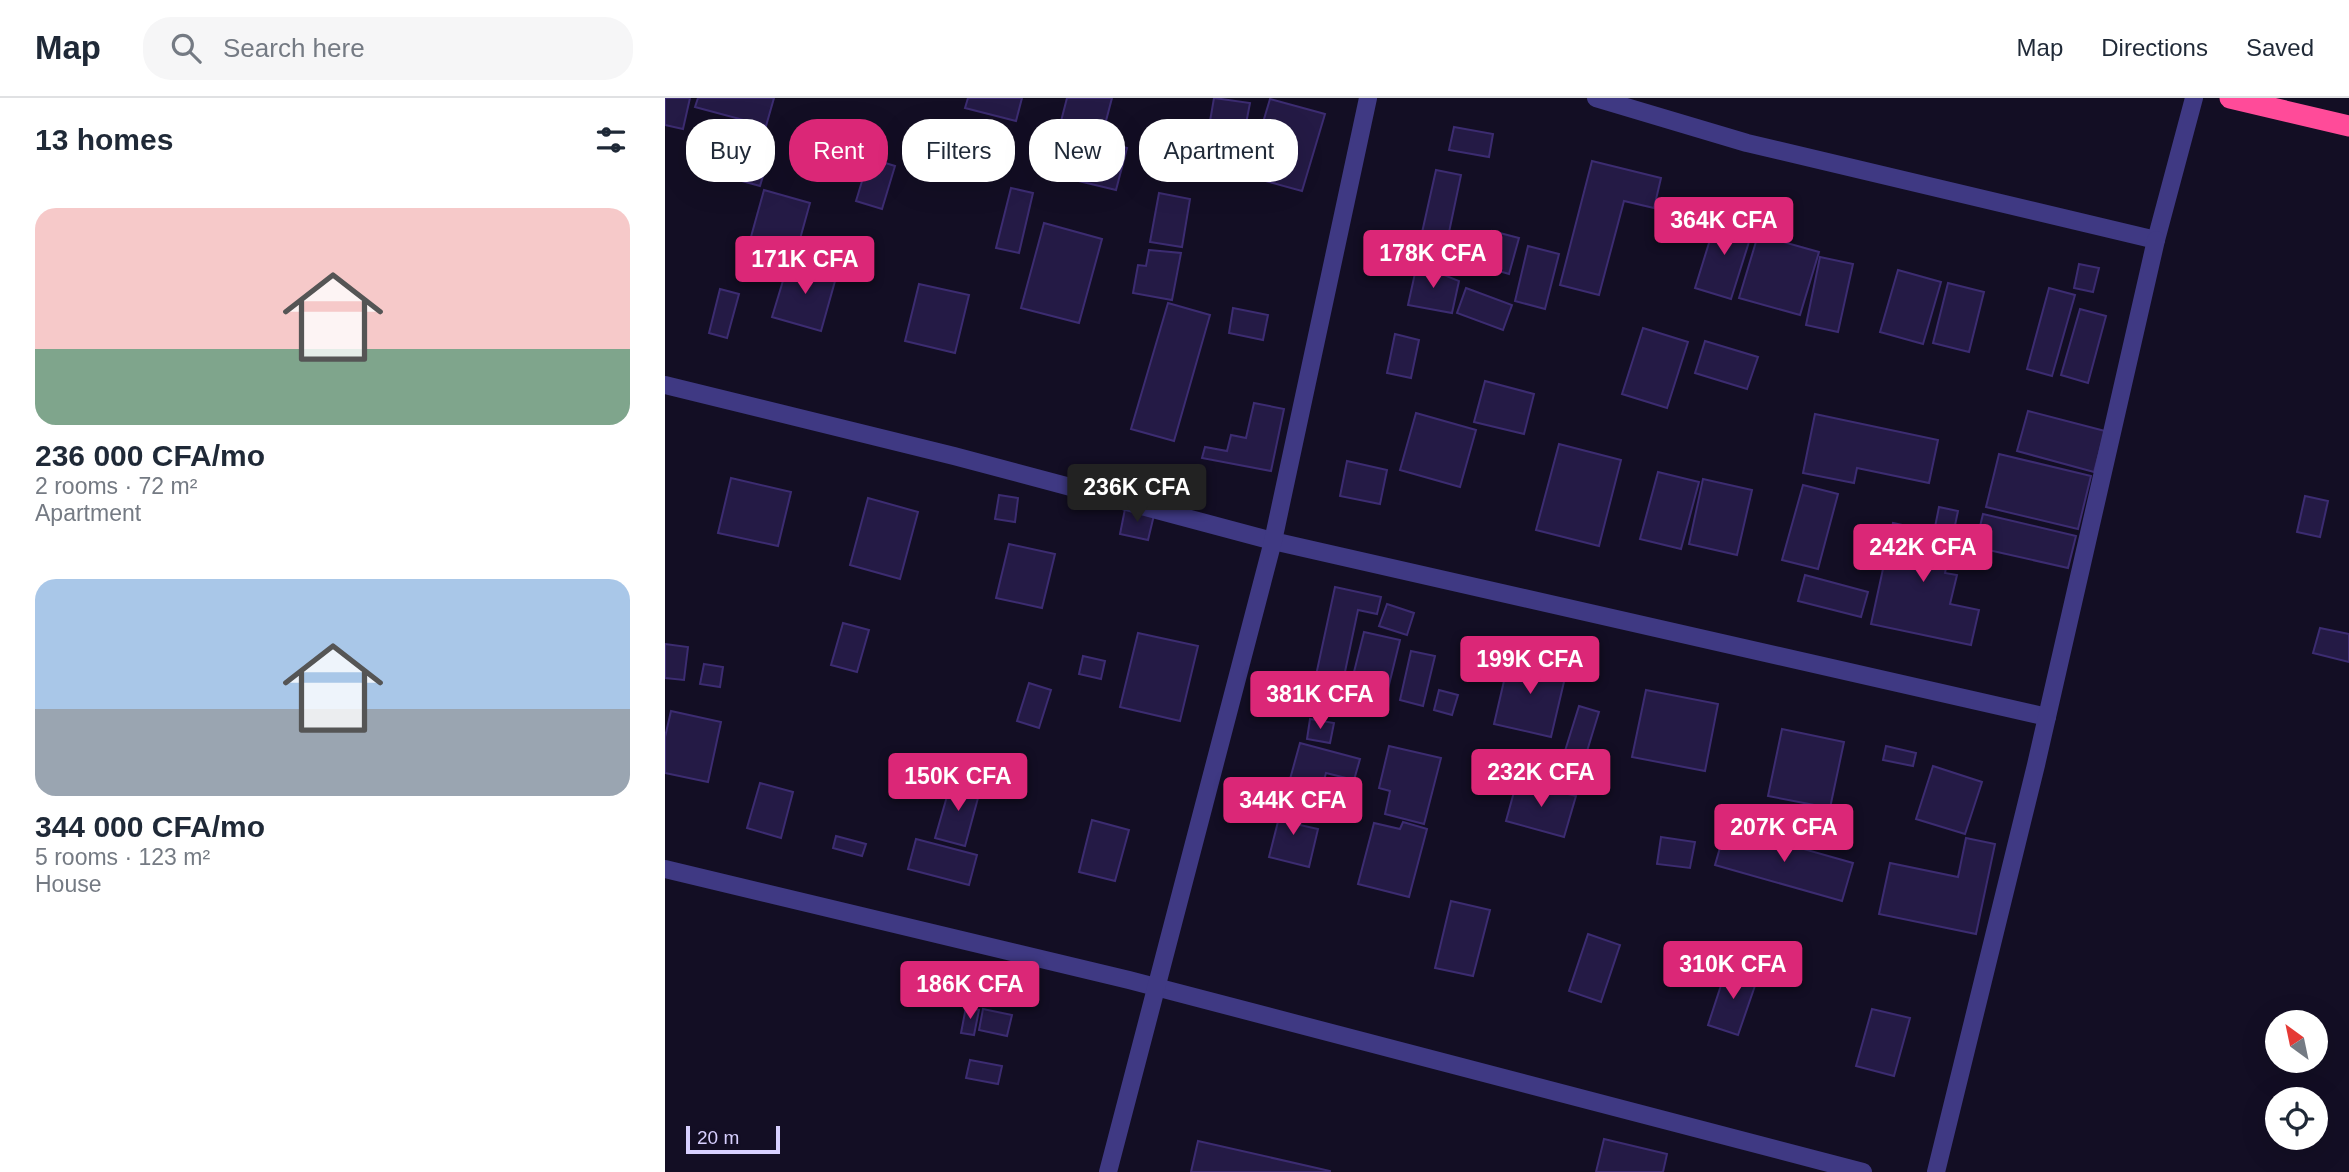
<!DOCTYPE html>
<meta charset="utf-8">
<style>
body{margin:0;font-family:Arial,sans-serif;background:#f6f6f7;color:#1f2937;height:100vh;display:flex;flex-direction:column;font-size:26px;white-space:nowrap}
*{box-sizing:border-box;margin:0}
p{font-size:23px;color:#747a83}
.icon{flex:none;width:38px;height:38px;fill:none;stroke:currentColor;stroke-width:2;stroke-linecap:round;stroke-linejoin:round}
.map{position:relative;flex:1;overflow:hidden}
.drawer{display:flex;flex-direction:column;background:#fff;width:665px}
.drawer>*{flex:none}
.top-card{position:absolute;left:21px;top:21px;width:665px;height:63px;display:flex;gap:14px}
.needle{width:46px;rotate:327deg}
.fabs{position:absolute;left:1600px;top:912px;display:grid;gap:14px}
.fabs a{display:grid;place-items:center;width:63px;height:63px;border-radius:50%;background:#fff;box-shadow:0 7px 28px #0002;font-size:35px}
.scale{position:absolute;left:21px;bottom:18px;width:94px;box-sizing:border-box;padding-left:7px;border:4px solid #d8d0ff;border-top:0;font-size:19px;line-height:24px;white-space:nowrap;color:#d8d0ff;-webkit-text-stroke:5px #130e24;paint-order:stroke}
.price{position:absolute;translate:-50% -60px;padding:0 16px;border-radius:7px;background:#db2777;color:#fff;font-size:23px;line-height:46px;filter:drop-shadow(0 2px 4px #0008)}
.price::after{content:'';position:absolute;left:50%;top:42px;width:21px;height:16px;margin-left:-10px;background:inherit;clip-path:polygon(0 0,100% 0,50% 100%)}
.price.on{background:#222;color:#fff}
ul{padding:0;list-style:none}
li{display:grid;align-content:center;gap:14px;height:371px;padding:0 35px}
li span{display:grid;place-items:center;height:217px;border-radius:21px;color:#555}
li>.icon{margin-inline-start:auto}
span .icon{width:126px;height:126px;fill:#fffc;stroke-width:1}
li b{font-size:30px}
h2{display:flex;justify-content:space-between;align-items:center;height:84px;padding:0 35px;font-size:30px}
.chip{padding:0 24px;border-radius:28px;background:#fff;box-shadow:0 7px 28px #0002;font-size:24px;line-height:63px}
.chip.on{background:#db2777;color:#fff}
header{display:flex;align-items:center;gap:42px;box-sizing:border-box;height:98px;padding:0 35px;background:#fff;border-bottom:2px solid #e0e1e3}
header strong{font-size:33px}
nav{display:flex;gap:38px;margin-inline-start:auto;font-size:24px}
.search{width:490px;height:63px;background:#f6f6f7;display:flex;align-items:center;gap:18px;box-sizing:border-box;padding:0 24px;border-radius:28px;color:#747a83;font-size:26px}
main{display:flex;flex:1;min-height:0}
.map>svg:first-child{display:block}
.building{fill:#241a45;stroke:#3c2c71;stroke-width:2}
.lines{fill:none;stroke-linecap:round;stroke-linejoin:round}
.minor{stroke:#3f3983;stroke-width:18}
.highway{stroke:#ff4b99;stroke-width:21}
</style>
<header>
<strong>Map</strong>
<div class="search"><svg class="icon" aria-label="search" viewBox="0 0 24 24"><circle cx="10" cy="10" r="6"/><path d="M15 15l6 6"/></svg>Search here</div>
<nav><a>Map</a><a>Directions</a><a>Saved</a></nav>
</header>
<main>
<section class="drawer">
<h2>13 homes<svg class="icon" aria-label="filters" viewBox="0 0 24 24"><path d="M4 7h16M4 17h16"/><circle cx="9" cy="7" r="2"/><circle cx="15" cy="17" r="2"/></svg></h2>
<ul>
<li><span style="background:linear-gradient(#f6c9c9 65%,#7fa58c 0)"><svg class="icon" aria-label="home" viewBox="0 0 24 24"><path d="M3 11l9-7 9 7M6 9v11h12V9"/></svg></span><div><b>236 000 CFA/mo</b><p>2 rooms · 72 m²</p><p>Apartment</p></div></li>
<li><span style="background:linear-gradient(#a9c7e8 60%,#9aa5b1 0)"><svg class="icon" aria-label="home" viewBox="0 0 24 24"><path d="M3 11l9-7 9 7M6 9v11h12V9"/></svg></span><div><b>344 000 CFA/mo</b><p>5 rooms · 123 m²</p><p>House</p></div></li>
</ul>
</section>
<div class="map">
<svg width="1684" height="1074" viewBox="0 0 1684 1074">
<rect width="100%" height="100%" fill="#130e24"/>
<g class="building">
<polygon points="0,0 25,0 18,31 0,27"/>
<polygon points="33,0 109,0 101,28 30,9"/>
<polygon points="303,0 357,0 351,23 300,10"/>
<polygon points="402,0 447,0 437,38 395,27"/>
<polygon points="549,0 585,5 579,36 544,29"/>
<polygon points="605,1 660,16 637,93 582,78"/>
<polygon points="789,29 828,36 824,59 784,52"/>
<polygon points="408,36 462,50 451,92 397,79"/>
<polygon points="85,55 103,61 95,88 77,83"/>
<polygon points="204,60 230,68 217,111 191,103"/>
<polygon points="927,63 996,80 989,110 959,103 934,197 895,187"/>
<polygon points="771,72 796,77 778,163 752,157"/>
<polygon points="346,90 368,95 354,155 331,150"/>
<polygon points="99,92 145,105 130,159 84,146"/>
<polygon points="494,95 525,101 517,149 485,144"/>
<polygon points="1053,116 1089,128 1066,201 1030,190"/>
<polygon points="379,125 437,141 414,225 356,210"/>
<polygon points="827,133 854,140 844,176 817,168"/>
<polygon points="1093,137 1154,154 1135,217 1074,200"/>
<polygon points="863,148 894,156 880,211 850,203"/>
<polygon points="484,152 516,155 507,202 468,195 473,167 481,168"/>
<polygon points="1155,159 1188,166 1173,234 1141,227"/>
<polygon points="124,163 172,176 156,233 107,219"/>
<polygon points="752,166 794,183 787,215 743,207"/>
<polygon points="1414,166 1434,170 1428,194 1409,190"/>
<polygon points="1233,172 1276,184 1258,246 1215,234"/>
<polygon points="1283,185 1319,194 1304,254 1268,245"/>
<polygon points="254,186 304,197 290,255 240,243"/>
<polygon points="801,190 847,207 838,232 792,215"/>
<polygon points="1384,190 1410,197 1387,278 1362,271"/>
<polygon points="55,191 74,196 62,240 44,235"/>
<polygon points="503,205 545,217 509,343 466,331"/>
<polygon points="568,210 603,217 598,242 564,235"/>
<polygon points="1415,211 1441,218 1423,285 1396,277"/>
<polygon points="978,230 1023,244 1002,310 957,296"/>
<polygon points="730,236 754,242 746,280 722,275"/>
<polygon points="1040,243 1093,259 1082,291 1030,275"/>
<polygon points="820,283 869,296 859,336 809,324"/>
<polygon points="589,305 619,311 606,373 537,360 540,349 562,353 566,337 581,340"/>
<polygon points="1363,313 1440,333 1429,374 1352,353"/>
<polygon points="751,315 811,332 795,389 735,372"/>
<polygon points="1150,316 1273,342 1264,385 1192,370 1189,385 1138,375"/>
<polygon points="894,346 956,362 934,448 871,432"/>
<polygon points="1334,356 1426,378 1413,431 1321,409"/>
<polygon points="682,363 722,372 715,406 675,398"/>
<polygon points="993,374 1034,384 1016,451 975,441"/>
<polygon points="66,380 126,394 113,448 53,435"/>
<polygon points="1038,381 1087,392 1072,457 1024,446"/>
<polygon points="1138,387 1173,396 1153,471 1117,462"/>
<polygon points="334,397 353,400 350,424 330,421"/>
<polygon points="1640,398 1663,403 1655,439 1632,434"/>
<polygon points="203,400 253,414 235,481 185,467"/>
<polygon points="1274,409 1293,413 1280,475 1292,477 1285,506 1314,512 1306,547 1206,526 1228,425 1269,434"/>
<polygon points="460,411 489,417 483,442 455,436"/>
<polygon points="1318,416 1411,438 1403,470 1310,449"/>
<polygon points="344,446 390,456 377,510 331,500"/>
<polygon points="1140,477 1203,494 1196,519 1133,503"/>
<polygon points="670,489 716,499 712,516 693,512 677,588 650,582"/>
<polygon points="722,506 749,515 742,537 714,528"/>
<polygon points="178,525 204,532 192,574 166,567"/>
<polygon points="1655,530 1684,536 1684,564 1648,555"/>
<polygon points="699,534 735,542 722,595 686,586"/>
<polygon points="473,535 533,548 515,623 455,609"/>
<polygon points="0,546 23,549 19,582 0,580"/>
<polygon points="746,553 770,558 758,608 735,602"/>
<polygon points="845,557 902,571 886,639 829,626"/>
<polygon points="418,558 440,563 436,581 414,576"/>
<polygon points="39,566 58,569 55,589 35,586"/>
<polygon points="364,585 386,592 374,630 352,623"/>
<polygon points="774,592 793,597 787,617 769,612"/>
<polygon points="981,592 1053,606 1040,673 967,659"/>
<polygon points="914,608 934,614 915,676 895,669"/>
<polygon points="6,613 56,624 43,684 0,675 0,639"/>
<polygon points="645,621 669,625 665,645 642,641"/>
<polygon points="1117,631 1179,644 1165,710 1103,698"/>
<polygon points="635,645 695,661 689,682 661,675 654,700 622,692"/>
<polygon points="724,648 776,660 759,726 720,716 725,693 714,690"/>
<polygon points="1221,648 1251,655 1248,668 1218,662"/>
<polygon points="1268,668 1317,684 1300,736 1251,721"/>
<polygon points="287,681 316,689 300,748 270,740"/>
<polygon points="852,683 911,698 899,739 841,723"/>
<polygon points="95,685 128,694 116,740 82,730"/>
<polygon points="618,704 640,709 635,727 653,731 644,769 604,759"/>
<polygon points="427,722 464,732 450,783 414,774"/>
<polygon points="738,724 762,731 744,799 693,786 709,725 735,731"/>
<polygon points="1061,729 1188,765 1177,803 1050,767"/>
<polygon points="171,738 201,746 197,758 168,750"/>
<polygon points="996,739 1030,744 1025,770 992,766"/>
<polygon points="1301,740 1330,746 1311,836 1214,816 1225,765 1293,779"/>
<polygon points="251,741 312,757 304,787 243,771"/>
<polygon points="786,803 825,812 808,878 770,870"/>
<polygon points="923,836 955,847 936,904 904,893"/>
<polygon points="1062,869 1093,879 1073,937 1043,927"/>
<polygon points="301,909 314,912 309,937 296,935"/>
<polygon points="318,911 347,917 342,938 314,932"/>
<polygon points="1207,911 1245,920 1229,978 1191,968"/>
<polygon points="305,962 337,968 333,986 301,980"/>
<polygon points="939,1041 1002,1056 998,1074 931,1074"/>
<polygon points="533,1043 665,1073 665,1074 526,1074"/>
</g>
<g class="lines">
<g class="minor">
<polyline points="931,0 1082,45 1491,142 1529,0"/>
<polyline points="0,287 289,358 608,443 1382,619"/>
<polyline points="0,771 464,882 1198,1074"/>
<polyline points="443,1074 608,443 703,0"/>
<polyline points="1271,1074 1371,667 1491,142"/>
</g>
<polyline class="highway" points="1565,0 1684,28"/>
</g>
</svg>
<div class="fabs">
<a><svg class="needle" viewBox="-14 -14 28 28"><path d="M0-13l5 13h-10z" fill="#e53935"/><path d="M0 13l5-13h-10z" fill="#747a83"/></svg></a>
<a><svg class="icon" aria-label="locate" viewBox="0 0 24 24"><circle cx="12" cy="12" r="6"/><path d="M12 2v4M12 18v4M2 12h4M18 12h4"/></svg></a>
</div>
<div class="scale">20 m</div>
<b class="price" style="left:1059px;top:159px">364K CFA</b>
<b class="price" style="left:768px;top:192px">178K CFA</b>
<b class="price" style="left:140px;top:198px">171K CFA</b>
<b class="price on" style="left:472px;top:426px">236K CFA</b>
<b class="price" style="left:1258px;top:486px">242K CFA</b>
<b class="price" style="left:865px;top:598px">199K CFA</b>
<b class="price" style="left:655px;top:633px">381K CFA</b>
<b class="price" style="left:876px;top:711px">232K CFA</b>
<b class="price" style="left:293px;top:715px">150K CFA</b>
<b class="price" style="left:628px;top:739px">344K CFA</b>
<b class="price" style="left:1119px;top:766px">207K CFA</b>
<b class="price" style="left:1068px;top:903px">310K CFA</b>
<b class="price" style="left:305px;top:923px">186K CFA</b>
<div class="top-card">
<a class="chip">Buy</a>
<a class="chip on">Rent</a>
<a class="chip">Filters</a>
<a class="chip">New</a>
<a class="chip">Apartment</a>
</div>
</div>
</main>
